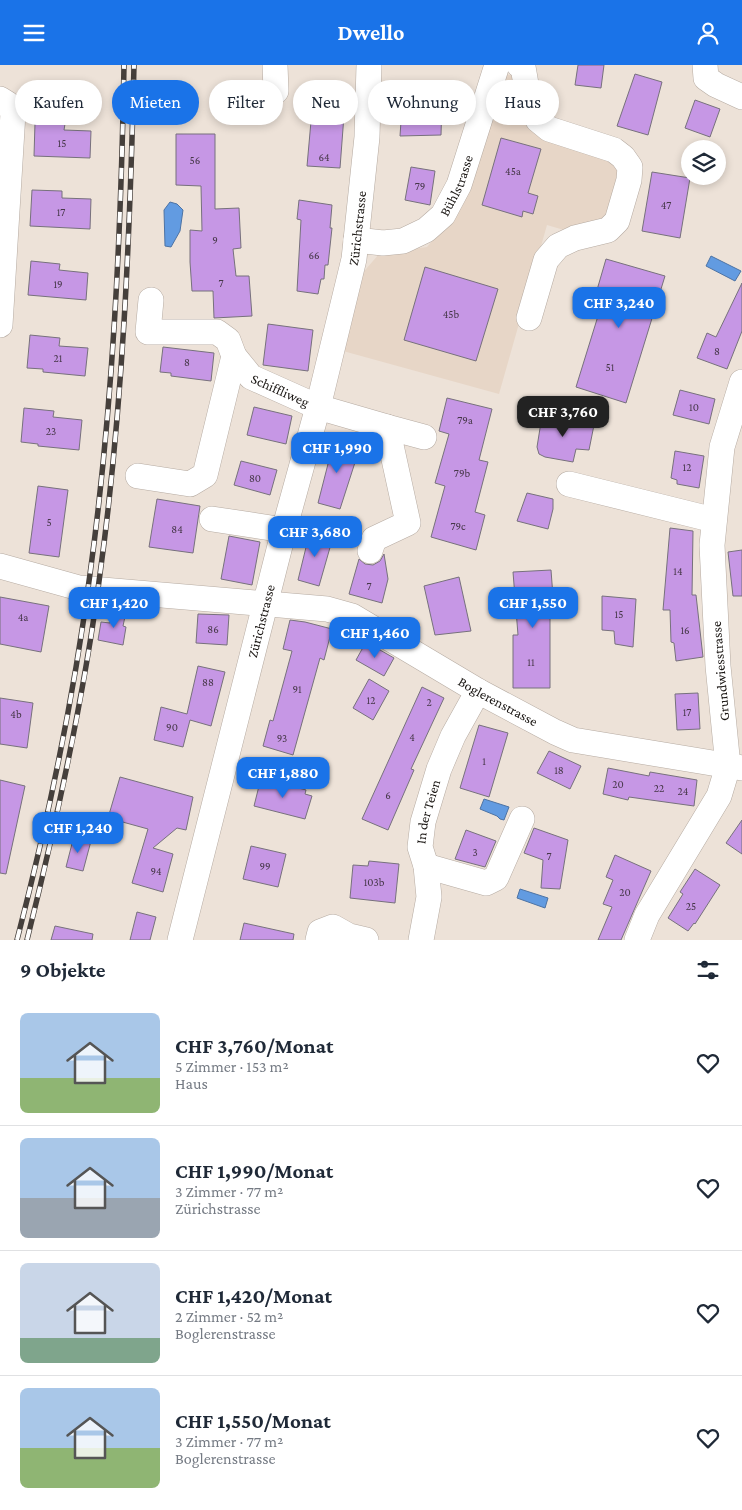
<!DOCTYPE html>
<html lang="de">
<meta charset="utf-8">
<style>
body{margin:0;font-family:"Crimson Pro",serif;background:#f6f6f7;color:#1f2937;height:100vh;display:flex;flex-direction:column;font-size:19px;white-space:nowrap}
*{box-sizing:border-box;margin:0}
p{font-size:16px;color:#747a83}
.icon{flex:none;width:28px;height:28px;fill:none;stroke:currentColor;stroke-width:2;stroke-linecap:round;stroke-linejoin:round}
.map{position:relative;height:875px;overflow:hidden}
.side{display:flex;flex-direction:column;background:#fff;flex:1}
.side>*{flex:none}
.hud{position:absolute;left:15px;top:15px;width:712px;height:45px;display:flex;gap:10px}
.buttons{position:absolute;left:681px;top:75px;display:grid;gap:10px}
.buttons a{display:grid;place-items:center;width:45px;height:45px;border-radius:50%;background:#fff;box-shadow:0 2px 8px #0003;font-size:25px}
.price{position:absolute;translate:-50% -42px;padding:0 11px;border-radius:10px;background:#1a73e8;color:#fff;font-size:16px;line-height:32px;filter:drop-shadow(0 1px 2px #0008)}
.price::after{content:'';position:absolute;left:50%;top:30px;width:15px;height:11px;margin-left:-8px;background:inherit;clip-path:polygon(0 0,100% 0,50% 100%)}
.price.active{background:#222;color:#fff}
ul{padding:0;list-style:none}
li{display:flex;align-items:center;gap:15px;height:125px;padding:0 20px}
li+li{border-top:1px solid #e0e1e3}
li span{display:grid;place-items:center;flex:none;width:140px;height:100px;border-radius:8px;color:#555}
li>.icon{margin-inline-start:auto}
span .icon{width:60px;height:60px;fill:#fffc;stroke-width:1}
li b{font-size:21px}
h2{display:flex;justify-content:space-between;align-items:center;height:60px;padding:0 20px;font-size:21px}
.chip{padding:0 18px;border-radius:22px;background:#fff;box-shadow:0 2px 8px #0003;font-size:18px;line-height:45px}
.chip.active{background:#1a73e8;color:#fff}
header{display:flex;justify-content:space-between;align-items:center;height:65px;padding:0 20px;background:#1a73e8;color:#fff;font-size:22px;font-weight:700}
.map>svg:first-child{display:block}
.built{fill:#e7d6c7}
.water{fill:#629be1;stroke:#4d73a4}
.building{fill:#c697e5;stroke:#77717c}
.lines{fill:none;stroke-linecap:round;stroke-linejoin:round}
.minor-casing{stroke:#b6aba2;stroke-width:26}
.minor{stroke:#fff;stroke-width:25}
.rail-casing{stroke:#453f3b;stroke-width:5.5}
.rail{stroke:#fff;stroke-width:4;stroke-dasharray:11;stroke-linecap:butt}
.labels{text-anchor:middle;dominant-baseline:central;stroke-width:5;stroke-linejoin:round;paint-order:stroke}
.number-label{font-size:11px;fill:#463748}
.street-label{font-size:14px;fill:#1b1714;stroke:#fff}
</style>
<header><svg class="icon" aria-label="menu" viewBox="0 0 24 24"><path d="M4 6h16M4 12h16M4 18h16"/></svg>Dwello<svg class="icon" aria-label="person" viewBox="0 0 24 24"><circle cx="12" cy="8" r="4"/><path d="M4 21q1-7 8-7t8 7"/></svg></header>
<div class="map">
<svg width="742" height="875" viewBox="0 0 742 875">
<rect width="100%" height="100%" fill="#ede2d8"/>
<polygon class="built" points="501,8 517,12 529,55 613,92 622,102 609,153 574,168 547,160 499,329 343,286 360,211 379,189 427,182 458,146"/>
<g class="water">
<polygon points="170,137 177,139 183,145 180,166 171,182 165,181 164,145"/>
<polygon points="711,191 741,206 735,216 706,201"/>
<polygon points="484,734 509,742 504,755 500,754 497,751 480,744"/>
<polygon points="520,824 548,833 545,843 517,833"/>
</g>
<g class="building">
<polygon points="578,0 604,0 601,23 575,20"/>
<polygon points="635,9 662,17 648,70 617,61"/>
<polygon points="403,27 422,29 421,33 442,35 441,70 400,71"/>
<polygon points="313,34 345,37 340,103 307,101"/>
<polygon points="695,35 720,44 710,72 685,63"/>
<polygon points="35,58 65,59 64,65 91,66 90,93 34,91"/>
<polygon points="176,69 215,69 215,144 239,143 241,183 233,184 236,211 249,211 252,251 214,253 213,226 192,226 190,197 190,165 202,166 201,121 176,120"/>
<polygon points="501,73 541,84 528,128 538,131 533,149 523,146 522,152 482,140"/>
<polygon points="411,102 435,106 430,140 405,135"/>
<polygon points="652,107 690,113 680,173 642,166"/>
<polygon points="32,125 62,126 62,133 91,134 90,164 30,161"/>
<polygon points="299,135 332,140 330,163 332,163 328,200 325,200 324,214 321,214 318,229 297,226 301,155 297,154"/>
<polygon points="606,194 665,211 626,338 576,322 598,251 590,249"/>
<polygon points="31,196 60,199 59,205 88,208 86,235 28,230"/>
<polygon points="425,202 498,224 476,296 404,275"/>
<polygon points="742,218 742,266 727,304 697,293 707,268 716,272"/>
<polygon points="268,259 313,265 308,306 263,300"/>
<polygon points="30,270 60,273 59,281 88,283 85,311 43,307 43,304 27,303"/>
<polygon points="163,282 214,288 211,316 171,311 171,308 160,307"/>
<polygon points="680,325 715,334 709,359 673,350"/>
<polygon points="447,333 492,344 479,395 488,397 475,447 485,450 476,485 431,472 445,421 435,418 449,369 439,366"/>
<polygon points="254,342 292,351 286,379 247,370"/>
<polygon points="24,343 54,346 53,352 82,355 79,385 38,381 38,379 21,377"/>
<polygon points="542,351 594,360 589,385 576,384 573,397 545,392 539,389 537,382"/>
<polygon points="330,377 359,385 340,444 318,438 328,399 325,397"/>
<polygon points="675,386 704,391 699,423 677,419 677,415 671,413"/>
<polygon points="241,396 277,405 270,430 234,420"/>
<polygon points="38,421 68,425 59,492 29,488"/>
<polygon points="527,428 553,434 553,444 548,464 517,456"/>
<polygon points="157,434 200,441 193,488 149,482"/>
<polygon points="670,463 693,466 692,530 696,530 703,592 676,596 674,578 671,577 670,545 663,545"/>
<polygon points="310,466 333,472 319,521 298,515"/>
<polygon points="229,471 260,477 252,520 221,514"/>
<polygon points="742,485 742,531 733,531 728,487"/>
<polygon points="384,489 388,514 382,538 349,529 359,494 365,499 373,500 380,496"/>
<polygon points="551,505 554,545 550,545 550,623 513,623 513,570 518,570 513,507"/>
<polygon points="459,512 471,566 435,570 424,521"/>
<polygon points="602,531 636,534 633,582 615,579 614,566 602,565"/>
<polygon points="0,532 49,541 41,587 0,579"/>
<polygon points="112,544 126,547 123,561 126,562 123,580 98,575 101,557 110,558"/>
<polygon points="198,549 229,550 227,580 196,578"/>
<polygon points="290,555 305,557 332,564 324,595 320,593 293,690 263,681 270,655 273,656 292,586 283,584"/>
<polygon points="366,577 394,593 384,611 356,595"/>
<polygon points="198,601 225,607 211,661 190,655 183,682 154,675 161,642 187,649"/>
<polygon points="369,614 389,626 373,655 353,643"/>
<polygon points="422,622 444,633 411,704 414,705 388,765 362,754"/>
<polygon points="698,628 700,664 677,665 675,629"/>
<polygon points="0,633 33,638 27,683 0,679"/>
<polygon points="479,660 508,668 489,732 460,723"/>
<polygon points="549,686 581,701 570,724 537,708"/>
<polygon points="608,703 649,711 650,707 697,715 694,741 629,732 628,735 603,729"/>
<polygon points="120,712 193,732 186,765 177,763 153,783 173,789 163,827 132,818 148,764 108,753"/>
<polygon points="261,713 306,725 305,729 312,731 305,754 254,741"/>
<polygon points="0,715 25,721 6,809 0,808"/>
<polygon points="742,755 742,789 726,778"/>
<polygon points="534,763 568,775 560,824 541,823 543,795 524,788"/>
<polygon points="466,765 496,776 485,802 455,794"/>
<polygon points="74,771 91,776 83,806 66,802"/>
<polygon points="251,781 286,789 278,822 243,814"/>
<polygon points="615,790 651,806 621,875 598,875 612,842 603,839 613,815 606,812"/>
<polygon points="369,796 399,799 395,838 350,833 353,800 368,801"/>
<polygon points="695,804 720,820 695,859 694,858 688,866 668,853 683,829 680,827"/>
<polygon points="137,847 156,852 150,875 130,875"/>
<polygon points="244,858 294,869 293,875 240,875"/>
<polygon points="55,861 93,869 92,875 51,875"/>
</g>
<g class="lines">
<defs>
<g id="minor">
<polyline points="275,0 276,26"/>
<polyline points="519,0 523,2 530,42 538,55 549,64 614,85 623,92 630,102 629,115 617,156 608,165 575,173 558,181 546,195 529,253"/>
<polyline points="705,0 706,13 716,20 742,32"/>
<polyline points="0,34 8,39 13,48 0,260"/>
<path id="s1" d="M356,175l27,3 20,-2 23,-11 17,-15 16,-30 38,-120"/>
<path id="s2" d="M151,235l-3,32h69l11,8 6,16 17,21 67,30 69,20"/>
<polyline points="138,411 190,419 205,410 234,291"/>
<polyline points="569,419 714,455"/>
<polyline points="212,454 284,465"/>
<polyline points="370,486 374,474 408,458 387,362 424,372"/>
<path id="s3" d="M0,501l79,22 248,21 25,7 126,75 77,41 18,8 169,28"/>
<polyline points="426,801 486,818 496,813 522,754"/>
<path id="s4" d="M180,875l104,-410 34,-123 36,-148 13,-122 2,-72"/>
<polyline points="318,875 320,867 333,862 349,871 366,875"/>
<path id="s5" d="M421,875l8,-43 -3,-31 -6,-19 3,-25 16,-53 14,-33 25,-45"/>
<polyline points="637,875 647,850 719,731 728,701 718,601 712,480 722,382 742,317"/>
</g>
</defs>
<use href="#minor" class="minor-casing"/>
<use href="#minor" class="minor"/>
<defs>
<g id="rail">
<path d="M17,875c31,-120 57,-243 73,-366 23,-168 31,-339 34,-509"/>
<path d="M27,875c30,-120 57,-242 73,-366 23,-168 30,-339 34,-509"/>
</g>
</defs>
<use href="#rail" class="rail-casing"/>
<use href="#rail" class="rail"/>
</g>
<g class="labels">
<g class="number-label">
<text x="62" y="78">15</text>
<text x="324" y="92">64</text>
<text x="195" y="95">56</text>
<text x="513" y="106">45a</text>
<text x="420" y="121">79</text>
<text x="666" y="140">47</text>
<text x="61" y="147">17</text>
<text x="215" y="175">9</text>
<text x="314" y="190">66</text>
<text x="221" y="218">7</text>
<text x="58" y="219">19</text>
<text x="451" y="249">45b</text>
<text x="717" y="286">8</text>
<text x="58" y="293">21</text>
<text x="187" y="297">8</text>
<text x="610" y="302">51</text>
<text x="694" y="342">10</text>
<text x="465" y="355">79a</text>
<text x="51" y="366">23</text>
<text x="687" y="402">12</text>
<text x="462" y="408">79b</text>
<text x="255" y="413">80</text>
<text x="49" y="457">5</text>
<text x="458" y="461">79c</text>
<text x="177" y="464">84</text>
<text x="678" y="506">14</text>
<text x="369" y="521">7</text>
<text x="619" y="549">15</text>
<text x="23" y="552">4a</text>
<text x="213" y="564">86</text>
<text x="685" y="565">16</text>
<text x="531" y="597">11</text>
<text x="208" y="617">88</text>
<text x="297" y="624">91</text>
<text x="371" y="635">12</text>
<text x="429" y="637">2</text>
<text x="687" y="647">17</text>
<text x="16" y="649">4b</text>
<text x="172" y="662">90</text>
<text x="412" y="672">4</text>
<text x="282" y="673">93</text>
<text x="484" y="696">1</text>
<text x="559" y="705">18</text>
<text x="618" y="719">20</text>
<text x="659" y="723">22</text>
<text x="683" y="726">24</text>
<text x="388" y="730">6</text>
<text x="475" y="787">3</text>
<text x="549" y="791">7</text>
<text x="265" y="801">99</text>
<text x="156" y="806">94</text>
<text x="374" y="817">103b</text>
<text x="625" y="827">20</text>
<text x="691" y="841">25</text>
</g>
<g class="street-label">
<text stroke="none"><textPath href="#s1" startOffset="128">Bühlstrasse</textPath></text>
<text stroke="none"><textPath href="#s4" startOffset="734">Zürichstrasse</textPath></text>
<text stroke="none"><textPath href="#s2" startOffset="191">Schiffliweg</textPath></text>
<text stroke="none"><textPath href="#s4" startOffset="329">Zürichstrasse</textPath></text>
<text transform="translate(720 606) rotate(-95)">Grundwiesstrasse</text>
<text stroke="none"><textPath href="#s3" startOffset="526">Boglerenstrasse</textPath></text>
<text stroke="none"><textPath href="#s5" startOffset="131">In der Teien</textPath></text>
</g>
</g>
</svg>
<div class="buttons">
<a><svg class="icon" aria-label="layers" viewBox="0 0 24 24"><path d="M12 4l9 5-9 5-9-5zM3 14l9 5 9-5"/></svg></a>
</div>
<b class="price" style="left:619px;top:264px">CHF 3,240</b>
<b class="price active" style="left:563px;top:373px">CHF 3,760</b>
<b class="price" style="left:337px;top:409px">CHF 1,990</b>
<b class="price" style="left:315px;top:493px">CHF 3,680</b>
<b class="price" style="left:114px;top:564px">CHF 1,420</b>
<b class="price" style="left:533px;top:564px">CHF 1,550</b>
<b class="price" style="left:375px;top:594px">CHF 1,460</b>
<b class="price" style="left:283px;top:734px">CHF 1,880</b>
<b class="price" style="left:78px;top:789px">CHF 1,240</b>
<div class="hud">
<a class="chip">Kaufen</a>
<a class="chip active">Mieten</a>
<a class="chip">Filter</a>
<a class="chip">Neu</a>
<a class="chip">Wohnung</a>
<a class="chip">Haus</a>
</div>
</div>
<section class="side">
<h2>9 Objekte<svg class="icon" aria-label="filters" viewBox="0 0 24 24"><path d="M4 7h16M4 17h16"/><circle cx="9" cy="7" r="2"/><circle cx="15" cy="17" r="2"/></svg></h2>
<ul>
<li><span style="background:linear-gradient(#a9c7e8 65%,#8fb573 0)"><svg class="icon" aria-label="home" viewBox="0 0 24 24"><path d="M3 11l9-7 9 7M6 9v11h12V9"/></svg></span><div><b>CHF 3,760/Monat</b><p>5 Zimmer · 153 m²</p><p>Haus</p></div><svg class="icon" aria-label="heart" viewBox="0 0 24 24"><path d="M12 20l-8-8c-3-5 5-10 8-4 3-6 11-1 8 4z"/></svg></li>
<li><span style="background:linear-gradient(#a9c7e8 60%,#9aa5b1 0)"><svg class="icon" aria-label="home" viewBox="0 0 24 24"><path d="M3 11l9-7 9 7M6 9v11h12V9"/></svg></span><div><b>CHF 1,990/Monat</b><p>3 Zimmer · 77 m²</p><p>Zürichstrasse</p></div><svg class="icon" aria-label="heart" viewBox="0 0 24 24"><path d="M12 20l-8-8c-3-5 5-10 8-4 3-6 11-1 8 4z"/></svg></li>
<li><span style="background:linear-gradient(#c9d6e8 75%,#7fa58c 0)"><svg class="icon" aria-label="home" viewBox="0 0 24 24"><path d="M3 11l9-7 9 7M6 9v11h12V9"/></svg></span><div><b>CHF 1,420/Monat</b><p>2 Zimmer · 52 m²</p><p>Boglerenstrasse</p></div><svg class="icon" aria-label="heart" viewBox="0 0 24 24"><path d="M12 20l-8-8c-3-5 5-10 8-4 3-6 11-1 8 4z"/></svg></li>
<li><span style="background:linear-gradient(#a9c7e8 60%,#8fb573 0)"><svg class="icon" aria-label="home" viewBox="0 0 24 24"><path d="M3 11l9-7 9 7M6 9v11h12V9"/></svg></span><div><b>CHF 1,550/Monat</b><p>3 Zimmer · 77 m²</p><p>Boglerenstrasse</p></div><svg class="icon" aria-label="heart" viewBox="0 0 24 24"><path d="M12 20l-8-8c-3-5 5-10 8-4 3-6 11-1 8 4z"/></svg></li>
</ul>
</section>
